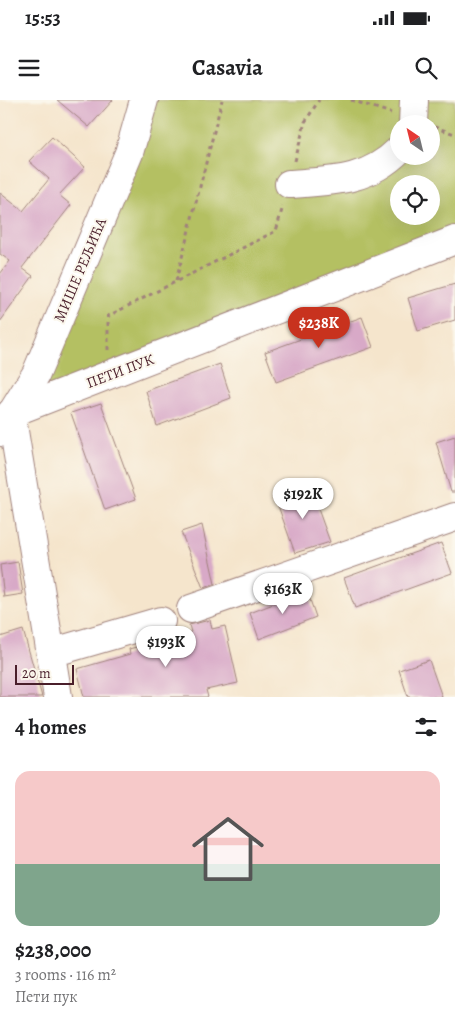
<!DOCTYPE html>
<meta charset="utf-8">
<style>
body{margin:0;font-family:Alegreya,serif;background:#f6f6f6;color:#202124;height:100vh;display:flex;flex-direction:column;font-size:19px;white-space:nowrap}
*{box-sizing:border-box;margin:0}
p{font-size:16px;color:#757577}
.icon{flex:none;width:28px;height:28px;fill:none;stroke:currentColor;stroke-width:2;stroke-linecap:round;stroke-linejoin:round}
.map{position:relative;height:597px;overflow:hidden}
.details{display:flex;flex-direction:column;background:#fff;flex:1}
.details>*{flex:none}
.needle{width:32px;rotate:325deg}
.buttons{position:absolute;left:390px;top:15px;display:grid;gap:10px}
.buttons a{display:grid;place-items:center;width:50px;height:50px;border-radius:50%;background:#fff;box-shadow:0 5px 20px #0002;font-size:25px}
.scale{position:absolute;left:15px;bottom:12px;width:59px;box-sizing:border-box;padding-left:5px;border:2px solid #4a1f2b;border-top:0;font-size:14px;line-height:18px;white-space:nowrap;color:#4a1f2b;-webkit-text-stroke:4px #fbf7ec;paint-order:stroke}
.price{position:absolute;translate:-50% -42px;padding:0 11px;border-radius:18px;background:#fff;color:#222;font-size:16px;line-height:32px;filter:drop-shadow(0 1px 2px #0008)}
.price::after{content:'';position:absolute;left:50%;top:30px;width:15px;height:11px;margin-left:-8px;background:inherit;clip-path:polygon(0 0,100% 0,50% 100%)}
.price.selected{background:#c8321e;color:#fff}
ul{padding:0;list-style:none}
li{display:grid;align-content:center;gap:10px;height:265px;padding:0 15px}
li+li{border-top:1px solid #e0e0e0}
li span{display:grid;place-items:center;height:155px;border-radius:15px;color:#555}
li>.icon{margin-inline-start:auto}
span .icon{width:90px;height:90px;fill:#fffc;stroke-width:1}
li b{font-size:21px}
h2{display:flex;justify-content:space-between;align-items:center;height:60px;padding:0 15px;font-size:21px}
.status{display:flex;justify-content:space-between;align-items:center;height:35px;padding:0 25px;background:#fff;direction:ltr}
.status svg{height:14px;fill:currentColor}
header{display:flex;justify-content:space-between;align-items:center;height:65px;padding:0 15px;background:#fff;font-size:22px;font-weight:700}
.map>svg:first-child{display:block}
.green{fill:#b4c062;stroke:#7f7046;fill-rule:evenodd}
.building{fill:#d8a9c7}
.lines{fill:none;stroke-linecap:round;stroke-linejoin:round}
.minor-casing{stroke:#a0827c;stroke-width:30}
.path{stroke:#a0827c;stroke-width:3;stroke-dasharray:4 4;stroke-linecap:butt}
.minor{stroke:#fff;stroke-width:28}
.labels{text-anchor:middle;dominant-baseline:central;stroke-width:4;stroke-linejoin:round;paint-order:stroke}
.street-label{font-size:15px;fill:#4a1f2b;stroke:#fbf7ec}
</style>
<div class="status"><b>15:53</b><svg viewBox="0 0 49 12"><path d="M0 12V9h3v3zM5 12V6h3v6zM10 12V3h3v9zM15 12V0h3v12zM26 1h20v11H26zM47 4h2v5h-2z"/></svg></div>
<header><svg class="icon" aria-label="menu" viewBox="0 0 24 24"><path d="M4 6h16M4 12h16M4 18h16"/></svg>Casavia<svg class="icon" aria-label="search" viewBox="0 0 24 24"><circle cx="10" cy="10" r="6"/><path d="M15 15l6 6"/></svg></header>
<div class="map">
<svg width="455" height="597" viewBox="0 0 455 597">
<rect width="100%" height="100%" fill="#fbf7ec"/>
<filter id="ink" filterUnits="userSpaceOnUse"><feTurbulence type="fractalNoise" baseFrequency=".02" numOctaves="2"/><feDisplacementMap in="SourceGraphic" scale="10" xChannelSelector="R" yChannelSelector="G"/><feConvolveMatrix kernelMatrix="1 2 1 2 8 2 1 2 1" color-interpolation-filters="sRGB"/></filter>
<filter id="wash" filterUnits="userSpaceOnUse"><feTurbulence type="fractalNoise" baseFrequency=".0096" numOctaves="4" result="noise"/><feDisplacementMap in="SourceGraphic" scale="20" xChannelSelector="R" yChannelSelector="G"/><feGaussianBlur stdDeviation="1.12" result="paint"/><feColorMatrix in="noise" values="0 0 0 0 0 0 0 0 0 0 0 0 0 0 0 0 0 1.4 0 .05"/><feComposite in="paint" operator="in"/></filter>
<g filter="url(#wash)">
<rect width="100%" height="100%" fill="#f5e5cc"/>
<path class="green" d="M143,0h312v140l-444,173zM399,24h32v32h-32zM399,84h32v32h-32z"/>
<g id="blocks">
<g class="building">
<polygon points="57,0 113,0 89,27"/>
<polygon points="52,37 85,67 59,95 71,105 22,168 33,176 0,222 0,174 10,161 0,154 0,93 23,111 49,79 29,61"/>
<polygon points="455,184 455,220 418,231 408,198"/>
<polygon points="362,217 373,247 276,282 265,252"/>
<polygon points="220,264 231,298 157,326 146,291"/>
<polygon points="101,303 136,399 105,410 71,313"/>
<polygon points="455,336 455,392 451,392 436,342"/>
<polygon points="310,387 330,442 295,453 276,400"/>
<polygon points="202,425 215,484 203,488 181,432"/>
<polygon points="441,443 452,473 355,508 344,478"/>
<polygon points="18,462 23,494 4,497 0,465"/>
<polygon points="307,491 316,517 259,539 250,513"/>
<polygon points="210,520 212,529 225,526 238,583 206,590 208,597 84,597 77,569 130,554 129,549 191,532 189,525"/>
<polygon points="23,530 42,597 0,597 0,537"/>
<polygon points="429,560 442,597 408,597 399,570"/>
</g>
</g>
</g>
<g filter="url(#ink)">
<use href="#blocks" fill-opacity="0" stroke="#a0827c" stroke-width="1"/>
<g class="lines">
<defs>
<g id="minor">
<polyline points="413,24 414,0"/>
<path d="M289,84c42,-3 78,-2 110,-34"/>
<polyline points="11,313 455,140"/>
<polyline points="11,313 58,597"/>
<polyline points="0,332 36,274 129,53 144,0"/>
<polyline points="191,509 455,417"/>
<polyline points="51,553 161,521"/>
</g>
</defs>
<use href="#minor" class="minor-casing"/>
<g class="path">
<polyline points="351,0 391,13"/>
<polyline points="434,27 455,34"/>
<polyline points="295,61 305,22 319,0"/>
<polyline points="176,181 222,0"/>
<polyline points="108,250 108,216 276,131 283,106"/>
</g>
<use href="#minor" class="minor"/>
</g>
</g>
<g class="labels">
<g class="street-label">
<text transform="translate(80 170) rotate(-67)">МИШЕ РЕЉИЋА</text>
<text transform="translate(120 271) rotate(-21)">ПЕТИ ПУК</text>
</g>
</g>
</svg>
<div class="buttons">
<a><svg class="needle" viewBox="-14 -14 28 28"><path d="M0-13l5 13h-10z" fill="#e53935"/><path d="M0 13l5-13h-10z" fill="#757577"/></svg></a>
<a><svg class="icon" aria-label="locate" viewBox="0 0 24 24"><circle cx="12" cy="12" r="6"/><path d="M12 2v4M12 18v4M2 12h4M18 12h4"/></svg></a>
</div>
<div class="scale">20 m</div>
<b class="price selected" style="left:319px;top:249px">$238K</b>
<b class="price" style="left:303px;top:420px">$192K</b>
<b class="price" style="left:283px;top:515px">$163K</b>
<b class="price" style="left:166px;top:568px">$193K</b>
</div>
<section class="details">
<h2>4 homes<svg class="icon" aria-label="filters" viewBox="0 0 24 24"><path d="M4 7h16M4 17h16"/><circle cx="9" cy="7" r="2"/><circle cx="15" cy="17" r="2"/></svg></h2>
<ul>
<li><span style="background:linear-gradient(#f6c9c9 60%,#7fa58c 0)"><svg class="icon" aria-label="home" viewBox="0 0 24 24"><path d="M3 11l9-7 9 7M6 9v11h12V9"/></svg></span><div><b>$238,000</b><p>3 rooms · 116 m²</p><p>Пети пук</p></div></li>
</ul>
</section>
